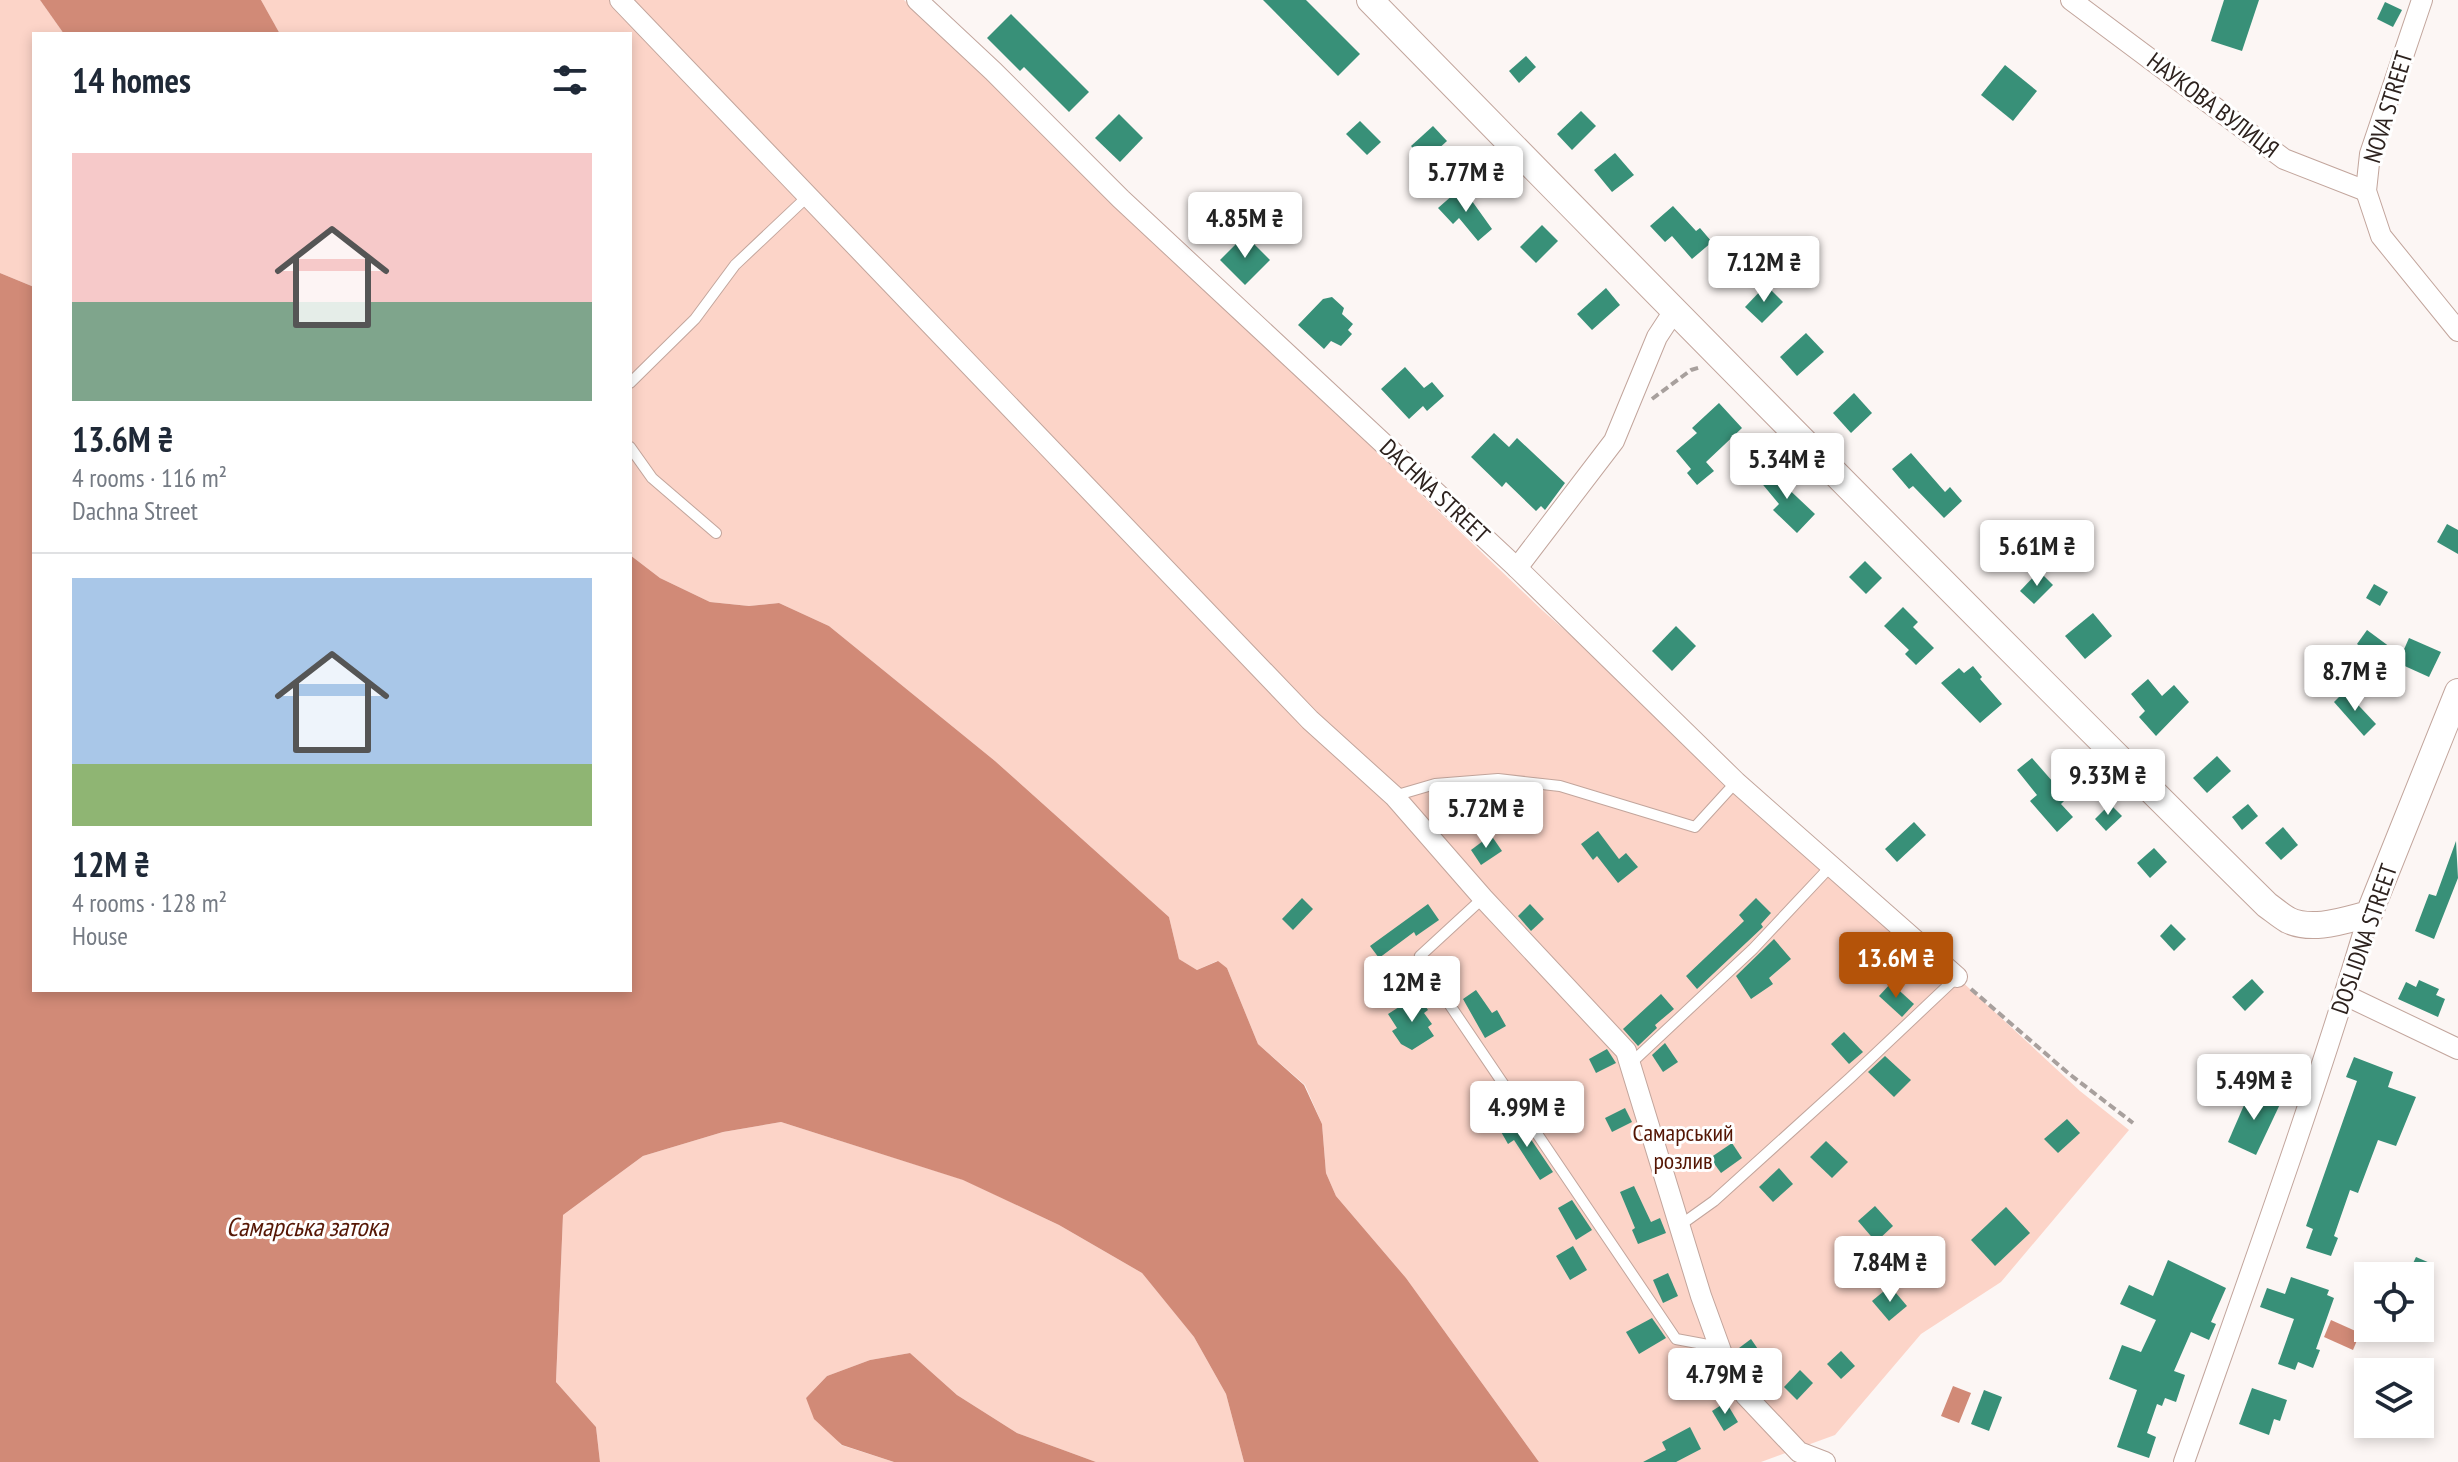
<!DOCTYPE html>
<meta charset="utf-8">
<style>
body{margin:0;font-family:"PT Sans Narrow",sans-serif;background:#f6f6f7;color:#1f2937;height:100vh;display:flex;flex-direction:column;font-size:30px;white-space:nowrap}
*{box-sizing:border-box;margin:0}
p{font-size:26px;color:#747a83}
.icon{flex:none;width:44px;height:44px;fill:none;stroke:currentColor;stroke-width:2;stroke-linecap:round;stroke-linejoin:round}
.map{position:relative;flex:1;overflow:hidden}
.sheet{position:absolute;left:32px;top:32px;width:600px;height:960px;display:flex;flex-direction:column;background:#fff;border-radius:0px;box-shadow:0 4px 12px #0003}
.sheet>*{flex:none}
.controls{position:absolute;left:2354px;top:1262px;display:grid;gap:16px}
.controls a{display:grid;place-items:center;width:80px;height:80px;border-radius:0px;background:#fff;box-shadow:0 4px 12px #0003;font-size:40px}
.price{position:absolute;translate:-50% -68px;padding:0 18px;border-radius:8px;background:#fff;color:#222;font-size:26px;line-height:52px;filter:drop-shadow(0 2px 4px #0008)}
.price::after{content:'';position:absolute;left:50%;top:48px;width:24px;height:18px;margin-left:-12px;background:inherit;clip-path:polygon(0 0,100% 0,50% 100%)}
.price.selected{background:#b45309;color:#fff}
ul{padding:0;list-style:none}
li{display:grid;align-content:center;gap:16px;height:424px;padding:0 40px}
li+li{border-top:2px solid #e0e1e3}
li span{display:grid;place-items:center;height:248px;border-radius:0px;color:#555}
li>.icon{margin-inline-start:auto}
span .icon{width:144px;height:144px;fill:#fffc;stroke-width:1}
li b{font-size:34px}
h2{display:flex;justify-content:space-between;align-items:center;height:96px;padding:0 40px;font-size:34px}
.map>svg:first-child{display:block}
.green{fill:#fcd4c8}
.water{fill:#d18a77}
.building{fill:#389078}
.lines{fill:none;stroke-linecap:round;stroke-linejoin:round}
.service-casing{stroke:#c2a59c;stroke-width:12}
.minor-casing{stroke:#c2a59c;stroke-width:22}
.tertiary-casing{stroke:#c2a59c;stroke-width:28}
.path{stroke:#a8a09d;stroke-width:4;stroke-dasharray:8 4;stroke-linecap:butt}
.service{stroke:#fff;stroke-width:10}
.minor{stroke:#fff;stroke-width:20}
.tertiary{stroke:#fff;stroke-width:26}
.labels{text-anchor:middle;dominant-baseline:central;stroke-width:6;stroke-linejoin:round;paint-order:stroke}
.street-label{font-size:24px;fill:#2d221e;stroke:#fff}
.park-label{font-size:24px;fill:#541503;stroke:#fff}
.water-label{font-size:26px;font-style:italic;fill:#561705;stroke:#fff}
</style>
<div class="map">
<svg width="2458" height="1462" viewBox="0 0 2458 1462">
<rect width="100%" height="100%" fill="#fcf6f4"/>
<g class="green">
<polygon points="0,0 40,0 64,34 34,34 34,287 0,273"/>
<polygon points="261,0 904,0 1542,610 1957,977 2080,1091 2129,1130 2001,1282 1921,1334 1835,1435 1761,1462 1539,1462 1406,1278 1336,1196 1326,1173 1322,1124 1305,1085 1258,1044 1227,968 1217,961 1197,970 1179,959 1169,917 995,761 829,626 779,603 749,606 710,602 660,578 630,555 630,34 280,34"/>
<polygon points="781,1122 964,1180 1059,1225 1142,1273 1194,1337 1226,1394 1244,1462 1096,1462 1017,1433 957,1395 910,1353 870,1360 827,1376 806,1398 841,1445 894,1462 600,1462 596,1427 556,1382 563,1215 643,1156 723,1132"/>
</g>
<g class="water">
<polygon points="40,0 261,0 280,34 64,34"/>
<polygon points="0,273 34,287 34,990 630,990 630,555 660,578 710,602 749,606 779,603 829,626 995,761 1169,917 1179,959 1197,970 1218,961 1227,968 1258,1044 1304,1085 1322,1124 1326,1173 1336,1196 1406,1278 1539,1462 1244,1462 1226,1394 1194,1337 1142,1273 1059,1225 963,1180 781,1122 723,1132 643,1156 563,1215 556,1382 596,1427 600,1462 0,1462"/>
<polygon points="2331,1320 2360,1333 2353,1350 2324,1337"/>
<polygon points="910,1353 957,1395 1017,1433 1096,1462 894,1462 842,1445 814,1419 806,1398 827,1376 870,1360"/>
<polygon points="1953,1386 1971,1393 1959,1423 1941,1416"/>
</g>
<g class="building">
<polygon points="1263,0 1306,0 1360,54 1338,76"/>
<polygon points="2224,0 2259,0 2242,51 2211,41"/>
<polygon points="2385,2 2402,10 2393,27 2377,19"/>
<polygon points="1011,14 1089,92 1069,112 1024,67 1020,71 987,38"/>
<polygon points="1526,56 1536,67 1519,83 1509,71"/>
<polygon points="2005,65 2037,91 2013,121 1981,95"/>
<polygon points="1581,111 1596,126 1572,150 1557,134"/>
<polygon points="1119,114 1143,138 1120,162 1095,138"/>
<polygon points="1360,121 1381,142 1367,155 1346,134"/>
<polygon points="1433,126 1447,141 1425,161 1411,146"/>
<polygon points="1615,153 1634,175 1612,192 1594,170"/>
<polygon points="1462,187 1492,229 1478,241 1459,218 1453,224 1438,208"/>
<polygon points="1673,206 1696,231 1700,228 1712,242 1692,259 1672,236 1665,242 1650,226"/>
<polygon points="1542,225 1558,241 1536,263 1520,247"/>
<polygon points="1245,235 1270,260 1245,285 1220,260"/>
<polygon points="1766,285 1783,302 1762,323 1745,307"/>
<polygon points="1606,288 1620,305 1592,330 1577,314"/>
<polygon points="1332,297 1344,308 1342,314 1353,324 1348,330 1352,334 1341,346 1331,341 1324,349 1298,325 1323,299"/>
<polygon points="1806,333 1824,352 1797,376 1780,357"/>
<polygon points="1405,367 1424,388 1432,382 1444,396 1427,411 1423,406 1409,419 1381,389"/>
<polygon points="1854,393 1872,413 1851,433 1833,413"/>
<polygon points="1719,403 1742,428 1706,462 1714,471 1697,485 1687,473 1691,469 1676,451 1697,433 1692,428"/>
<polygon points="1494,433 1509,447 1517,438 1565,483 1545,510 1541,506 1536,511 1506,482 1502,487 1471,457"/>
<polygon points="1911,453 1945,492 1950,487 1962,501 1944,518 1913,486 1909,489 1892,469"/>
<polygon points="1776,466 1786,478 1781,482 1815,514 1797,533 1773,510 1779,504 1759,480"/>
<polygon points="2447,524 2458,530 2458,554 2437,542"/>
<polygon points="2000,534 2013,547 1995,565 1982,552"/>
<polygon points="1865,561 1882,578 1866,594 1849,577"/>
<polygon points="2039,571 2053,585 2034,604 2020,591"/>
<polygon points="2374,584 2388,592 2380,606 2366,598"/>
<polygon points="1903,607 1918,622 1913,627 1934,648 1916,665 1905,654 1909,650 1884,626"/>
<polygon points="2093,613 2112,636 2085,659 2065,636"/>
<polygon points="1676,626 1696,646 1672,671 1652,651"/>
<polygon points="2367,630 2390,647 2380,661 2357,644"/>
<polygon points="2409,638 2441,652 2429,677 2398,663"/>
<polygon points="1973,666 1982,677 1980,679 2002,704 1980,723 1941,683 1959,668 1964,673"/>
<polygon points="2148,679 2162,696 2174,685 2189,702 2156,736 2139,717 2145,711 2131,694"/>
<polygon points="2345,691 2376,724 2364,736 2334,702"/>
<polygon points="2217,756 2231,771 2207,793 2193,778"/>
<polygon points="2032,758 2067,798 2061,804 2073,817 2057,832 2030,801 2037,795 2017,770"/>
<polygon points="2110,804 2122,816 2106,831 2095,819"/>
<polygon points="2248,804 2258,816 2242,830 2232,817"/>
<polygon points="1914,822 1926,835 1897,862 1885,849"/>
<polygon points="2283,827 2298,845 2281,860 2265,843"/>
<polygon points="1598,831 1619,859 1626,853 1638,867 1618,883 1597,856 1593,860 1581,844"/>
<polygon points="1491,835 1502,851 1481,865 1471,850"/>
<polygon points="2456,841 2458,878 2434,939 2415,931 2429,894 2436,896"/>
<polygon points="2154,848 2167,862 2150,878 2137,863"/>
<polygon points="1302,898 1313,909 1293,930 1282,919"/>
<polygon points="1756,898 1771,913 1761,924 1763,927 1697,989 1686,976 1744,921 1739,915"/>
<polygon points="1428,904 1439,920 1416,936 1414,932 1379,958 1370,946"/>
<polygon points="1530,904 1544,919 1531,931 1518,916"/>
<polygon points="2171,924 2186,939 2174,951 2160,936"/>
<polygon points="1774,939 1791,959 1769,978 1773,984 1751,999 1736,976"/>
<polygon points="2252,979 2264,992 2245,1011 2232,997"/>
<polygon points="2419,980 2439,989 2436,995 2445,999 2438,1017 2398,999 2406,982 2416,987"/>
<polygon points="1891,983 1914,1004 1902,1017 1879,996"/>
<polygon points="1476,990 1492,1013 1497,1010 1506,1026 1485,1038 1463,999"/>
<polygon points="1661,994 1674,1009 1655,1025 1657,1028 1638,1046 1623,1029"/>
<polygon points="1418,995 1428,1010 1424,1013 1432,1024 1428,1027 1434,1036 1412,1050 1401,1044 1392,1031 1397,1028 1388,1014"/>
<polygon points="1844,1032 1863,1052 1849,1064 1831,1044"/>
<polygon points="1665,1043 1678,1062 1663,1072 1652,1055"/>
<polygon points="1607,1049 1616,1063 1596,1073 1589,1059"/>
<polygon points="1885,1056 1911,1080 1894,1097 1868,1072"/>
<polygon points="2354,1057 2393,1072 2388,1087 2416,1097 2396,1146 2378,1140 2358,1193 2350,1190 2334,1236 2338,1238 2331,1256 2306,1248 2313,1229 2306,1226 2357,1081 2346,1077"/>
<polygon points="2251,1089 2281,1102 2256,1155 2228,1142"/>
<polygon points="1625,1108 1632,1122 1612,1132 1605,1118"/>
<polygon points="2067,1119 2080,1133 2058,1153 2044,1139"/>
<polygon points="1518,1120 1553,1172 1540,1180 1514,1140 1508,1144 1500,1130"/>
<polygon points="1826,1141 1848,1162 1832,1178 1810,1157"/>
<polygon points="1732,1143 1742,1158 1721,1173 1710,1158"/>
<polygon points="1779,1168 1793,1184 1773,1202 1759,1187"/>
<polygon points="1634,1186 1651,1222 1660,1218 1666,1233 1638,1244 1632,1230 1635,1228 1620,1192"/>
<polygon points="1572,1200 1592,1230 1576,1240 1558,1208"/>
<polygon points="1875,1206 1893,1226 1876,1242 1858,1221"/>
<polygon points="2006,1207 2030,1233 1995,1266 1971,1240"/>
<polygon points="1573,1246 1587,1270 1570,1280 1556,1256"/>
<polygon points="2416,1257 2430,1263 2424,1276 2407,1276"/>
<polygon points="2168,1260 2226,1288 2211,1322 2216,1324 2209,1340 2191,1332 2174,1371 2185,1375 2176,1402 2165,1398 2162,1406 2157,1404 2147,1433 2156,1437 2149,1458 2117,1447 2137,1390 2109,1379 2122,1345 2141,1352 2156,1320 2120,1304 2129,1285 2153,1296"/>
<polygon points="1668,1273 1678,1296 1663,1303 1653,1280"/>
<polygon points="2291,1277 2329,1290 2327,1295 2334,1298 2316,1349 2320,1350 2313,1368 2298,1362 2295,1370 2278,1364 2294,1319 2260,1307 2267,1288 2285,1294"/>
<polygon points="1890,1286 1907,1306 1889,1321 1872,1301"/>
<polygon points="1652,1318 1666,1338 1639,1354 1626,1332"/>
<polygon points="1751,1339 1764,1358 1744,1372 1735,1351"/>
<polygon points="1841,1351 1855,1366 1841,1379 1827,1364"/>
<polygon points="1800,1370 1813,1383 1797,1400 1784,1387"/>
<polygon points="2252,1388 2287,1400 2280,1421 2274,1419 2269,1435 2239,1424"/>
<polygon points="1984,1390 2002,1397 1989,1431 1971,1424"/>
<polygon points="1726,1402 1738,1422 1724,1431 1712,1411"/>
<polygon points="1690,1427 1701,1449 1676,1462 1643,1462 1666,1450 1662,1442"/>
</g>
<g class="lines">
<defs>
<g id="service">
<polyline points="630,383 695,319 735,265 807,197"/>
<polyline points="630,447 652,478 716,533"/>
<polyline points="1394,796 1435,784 1498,779 1560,786 1695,827 1736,782"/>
<polyline points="1483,898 1420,956 1437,986 1676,1339 1719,1347"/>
<polyline points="1630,1064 1753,949 1830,867"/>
<polyline points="1679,1226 1714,1201 1850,1078 1957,977"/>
</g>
<g id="minor">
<polyline points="620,0 1310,720 1394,796 1483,898 1626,1051 1701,1296 1729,1373 1746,1396 1799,1452 1825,1462"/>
<polyline points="917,0 993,71 1121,199 1517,568 1736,782 1957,977"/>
<polyline points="2071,0 2284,159 2366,191"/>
<polyline points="2422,0 2370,154 2366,191 2381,236 2458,331"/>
<polyline points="1517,568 1614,441 1657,337 1674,311"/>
<polyline points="2345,995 2458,1049"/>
<path d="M2184,1462c64,-182 130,-363 185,-548"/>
</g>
<path id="tertiary" d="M1370,0c297,304 595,607 897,905 7,5 14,11 21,15 25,12 57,0 81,-6l89,-222"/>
</defs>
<use href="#service" class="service-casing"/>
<use href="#minor" class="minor-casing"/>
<use href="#tertiary" class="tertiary-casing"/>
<g class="path">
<polyline points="1652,399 1691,370 1701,367"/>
<polyline points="1971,989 2068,1073 2133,1123"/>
</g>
<use href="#service" class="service"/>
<use href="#minor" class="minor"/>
<use href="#tertiary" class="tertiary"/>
</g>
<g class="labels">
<g class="street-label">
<text transform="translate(2213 105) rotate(37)">НАУКОВА ВУЛИЦЯ</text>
<text transform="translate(2388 107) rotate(-73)">NOVA STREET</text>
<text transform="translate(1435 491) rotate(43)">DACHNA STREET</text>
<text transform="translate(2364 939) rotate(-71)">DOSLIDNA STREET</text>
</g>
<g class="park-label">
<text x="1683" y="1132">Самарський<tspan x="1683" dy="28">розлив</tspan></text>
</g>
<g class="water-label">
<text x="307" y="1226">Самарська затока</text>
</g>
</g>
</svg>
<div class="controls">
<a><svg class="icon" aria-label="locate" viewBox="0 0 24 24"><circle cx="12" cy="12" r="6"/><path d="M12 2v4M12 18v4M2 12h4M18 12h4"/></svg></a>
<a><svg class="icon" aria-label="layers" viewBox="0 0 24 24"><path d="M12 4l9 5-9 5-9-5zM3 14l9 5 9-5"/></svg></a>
</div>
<b class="price" style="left:1466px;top:214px">5.77M ₴</b>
<b class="price" style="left:1245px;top:260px">4.85M ₴</b>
<b class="price" style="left:1764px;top:304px">7.12M ₴</b>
<b class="price" style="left:1787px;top:501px">5.34M ₴</b>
<b class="price" style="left:2037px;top:588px">5.61M ₴</b>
<b class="price" style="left:2355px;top:713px">8.7M ₴</b>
<b class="price" style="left:2108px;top:817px">9.33M ₴</b>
<b class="price" style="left:1486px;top:850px">5.72M ₴</b>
<b class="price selected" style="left:1896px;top:1000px">13.6M ₴</b>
<b class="price" style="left:1412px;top:1024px">12M ₴</b>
<b class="price" style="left:2254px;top:1122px">5.49M ₴</b>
<b class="price" style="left:1527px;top:1149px">4.99M ₴</b>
<b class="price" style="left:1890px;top:1304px">7.84M ₴</b>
<b class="price" style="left:1725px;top:1416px">4.79M ₴</b>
<section class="sheet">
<h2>14 homes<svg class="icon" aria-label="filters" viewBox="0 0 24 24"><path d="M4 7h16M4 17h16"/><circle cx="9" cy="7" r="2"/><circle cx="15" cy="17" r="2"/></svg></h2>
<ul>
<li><span style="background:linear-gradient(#f6c9c9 60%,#7fa58c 0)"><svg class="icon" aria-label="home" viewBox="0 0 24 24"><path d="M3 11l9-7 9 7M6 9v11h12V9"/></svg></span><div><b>13.6M ₴</b><p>4 rooms · 116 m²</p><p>Dachna Street</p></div></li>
<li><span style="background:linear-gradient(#a9c7e8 75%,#8fb573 0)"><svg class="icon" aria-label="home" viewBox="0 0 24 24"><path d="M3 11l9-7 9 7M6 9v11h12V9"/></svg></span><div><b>12M ₴</b><p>4 rooms · 128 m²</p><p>House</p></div></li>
</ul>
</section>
</div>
